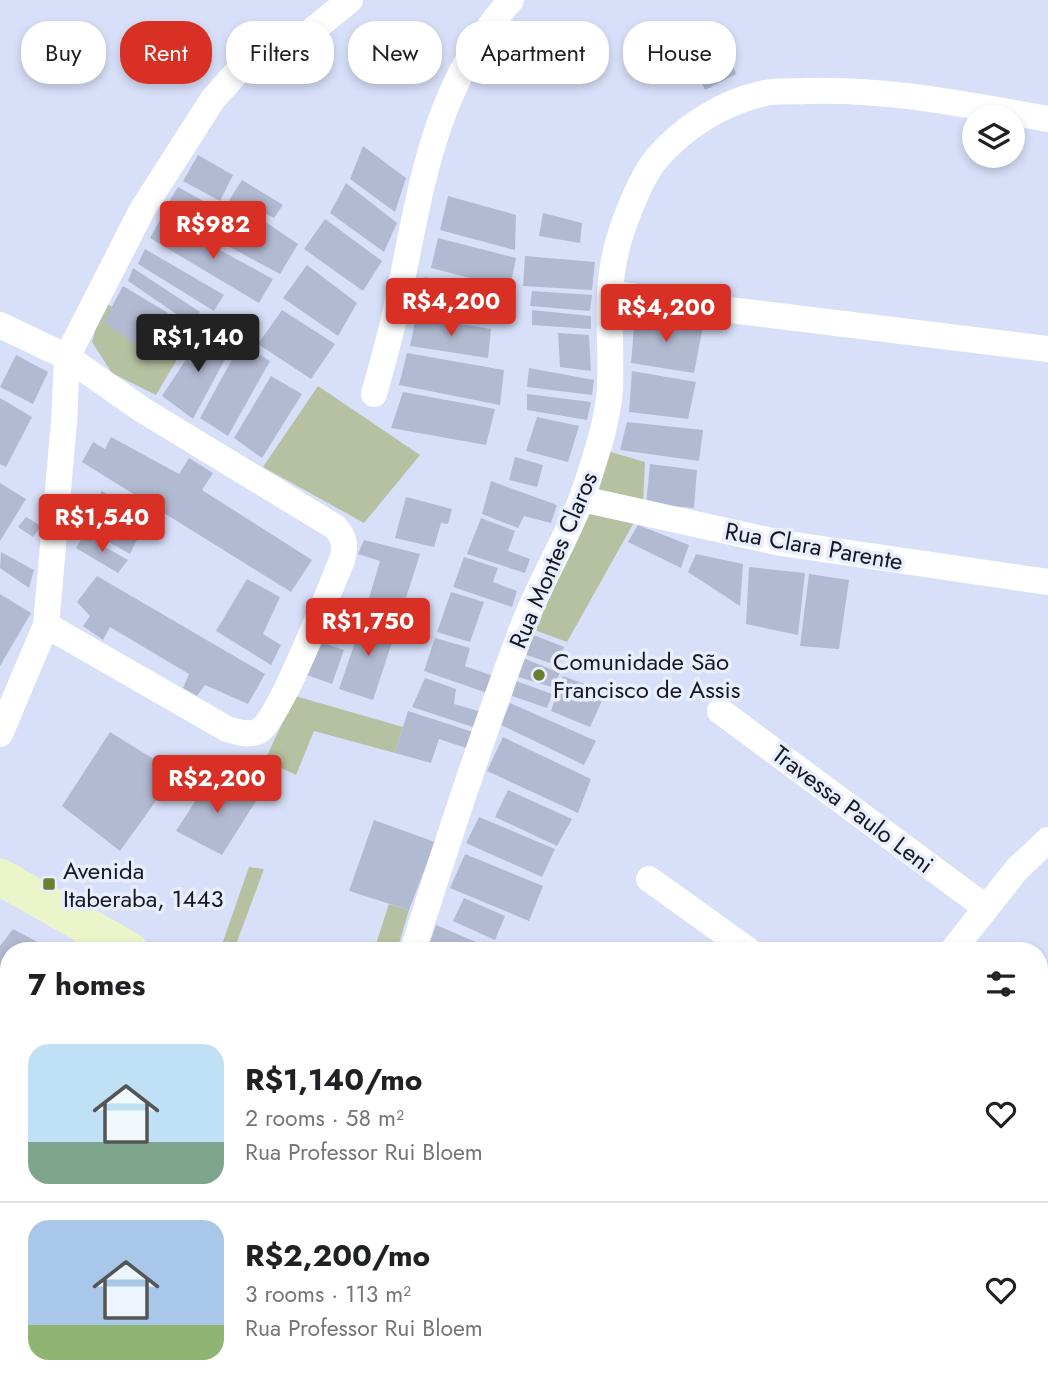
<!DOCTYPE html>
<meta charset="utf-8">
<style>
body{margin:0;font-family:Jost,sans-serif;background:#f6f6f6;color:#202124;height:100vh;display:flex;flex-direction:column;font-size:26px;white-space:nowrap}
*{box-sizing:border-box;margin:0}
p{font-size:23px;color:#757577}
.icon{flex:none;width:38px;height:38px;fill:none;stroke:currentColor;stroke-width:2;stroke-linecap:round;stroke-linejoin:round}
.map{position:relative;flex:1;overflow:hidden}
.panel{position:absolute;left:0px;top:942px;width:1048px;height:450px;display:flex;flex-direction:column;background:#fff;border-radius:28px 28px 0 0;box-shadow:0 4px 10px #0003}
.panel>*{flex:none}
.banner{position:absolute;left:21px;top:21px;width:1006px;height:63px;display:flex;gap:14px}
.tools{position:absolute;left:962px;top:105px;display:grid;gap:14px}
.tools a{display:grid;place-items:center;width:63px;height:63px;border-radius:50%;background:#fff;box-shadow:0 4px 10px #0003;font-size:35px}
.price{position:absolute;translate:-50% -60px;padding:0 16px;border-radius:7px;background:#d93025;color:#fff;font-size:23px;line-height:46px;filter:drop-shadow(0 2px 4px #0008)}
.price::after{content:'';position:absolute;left:50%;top:42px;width:21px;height:16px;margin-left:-10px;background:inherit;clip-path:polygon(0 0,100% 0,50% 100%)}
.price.selected{background:#222;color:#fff}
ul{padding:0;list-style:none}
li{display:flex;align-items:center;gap:21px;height:175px;padding:0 28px}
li+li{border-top:2px solid #e0e0e0}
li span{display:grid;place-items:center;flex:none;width:196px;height:140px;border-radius:21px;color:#555}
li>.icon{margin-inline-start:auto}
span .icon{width:84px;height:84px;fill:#fffc;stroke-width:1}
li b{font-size:30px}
h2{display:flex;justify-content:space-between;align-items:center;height:84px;padding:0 28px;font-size:30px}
.tag{padding:0 24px;border-radius:28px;background:#fff;box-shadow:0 4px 10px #0003;font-size:24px;line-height:63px}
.tag.selected{background:#d93025;color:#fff}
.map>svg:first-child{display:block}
.green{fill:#b5c1a0}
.forest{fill:#94a375}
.building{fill:#b2bad2}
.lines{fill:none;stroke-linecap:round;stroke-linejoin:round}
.lane{stroke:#fff;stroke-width:14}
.street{stroke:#fff;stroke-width:26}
.secondary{stroke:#eaf5c9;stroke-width:37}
.poi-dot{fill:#697e2f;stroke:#e8eefd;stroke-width:2.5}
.labels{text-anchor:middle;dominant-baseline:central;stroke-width:7;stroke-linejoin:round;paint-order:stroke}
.street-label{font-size:24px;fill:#161922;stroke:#e8eefd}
.poi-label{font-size:24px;fill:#161922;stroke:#e8eefd;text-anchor:start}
</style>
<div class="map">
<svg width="1048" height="1390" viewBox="0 0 1048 1390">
<rect width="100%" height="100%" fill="#d8e0f9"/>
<g class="green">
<polygon points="103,302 156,329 182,351 156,395 112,373 92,342"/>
<polygon points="318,386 420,455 364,523 263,467"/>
<polygon points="604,450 645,462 643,504 600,495 594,480"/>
<polygon points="586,502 637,517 567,642 529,628"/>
<polygon points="295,696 403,727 395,753 314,731 296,775 265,760"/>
<polygon points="249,867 264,869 234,950 220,950"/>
<polygon points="389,904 409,910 397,950 374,950"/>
</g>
<polygon class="forest" points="0,1188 9,1197 9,1382 162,1383 165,1390 0,1390"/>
<g class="building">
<polygon points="722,35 736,74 705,90 688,51"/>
<polygon points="363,146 406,178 395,212 350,179"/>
<polygon points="198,155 233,175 220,201 183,181"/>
<polygon points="242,180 283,205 274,218 259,210 253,218 228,202"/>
<polygon points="346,183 397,223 384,252 330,213"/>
<polygon points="178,187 256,230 264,221 298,244 280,274 163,211"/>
<polygon points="448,196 516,215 515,250 440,230"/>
<polygon points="543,213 582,223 580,243 539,236"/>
<polygon points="161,218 273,279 259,303 150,238"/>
<polygon points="325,219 382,261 363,291 304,249"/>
<polygon points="438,238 516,258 510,288 431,268"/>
<polygon points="145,249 224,295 214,311 138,264"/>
<polygon points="525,256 595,262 592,290 523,286"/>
<polygon points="307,265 357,303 338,336 283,298"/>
<polygon points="133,268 200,312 194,326 128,281"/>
<polygon points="425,277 494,294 488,322 418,310"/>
<polygon points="123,286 168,313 142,351 104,321"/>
<polygon points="532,291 592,295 590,311 530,306"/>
<polygon points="282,310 335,344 311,379 258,344"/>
<polygon points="532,310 591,316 591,329 532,325"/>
<polygon points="635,316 703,326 694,373 631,363"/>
<polygon points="416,317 491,329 488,358 410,346"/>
<polygon points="206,329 232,346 193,419 162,396"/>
<polygon points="558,333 589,335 591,371 560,367"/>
<polygon points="241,343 270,361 228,436 200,418"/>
<polygon points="407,353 504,370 500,405 399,385"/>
<polygon points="16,355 48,372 33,404 0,387"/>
<polygon points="529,368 594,380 592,395 527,387"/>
<polygon points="632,371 696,382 688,419 629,412"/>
<polygon points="271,376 302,394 262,458 234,438"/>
<polygon points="403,392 495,409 486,445 391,428"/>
<polygon points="527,394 591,402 587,420 527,410"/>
<polygon points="0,398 32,417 6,467 0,464"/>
<polygon points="537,417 579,426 568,462 526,451"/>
<polygon points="627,422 703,430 699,461 620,450"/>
<polygon points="111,437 179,474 189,458 213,473 202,490 312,560 291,592 82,462 93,442 105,449"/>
<polygon points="515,457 543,465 537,487 509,480"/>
<polygon points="650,464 697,470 694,508 646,504"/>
<polygon points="491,481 557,505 551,523 524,516 518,528 482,514"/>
<polygon points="0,483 26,499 0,541"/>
<polygon points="102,491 150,521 142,536 92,507"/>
<polygon points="406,497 452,509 448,524 441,523 434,547 395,538"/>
<polygon points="93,515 137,540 130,554 84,528"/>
<polygon points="26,517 41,526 33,537 18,527"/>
<polygon points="481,518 515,531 508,551 530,559 525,573 467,554"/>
<polygon points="638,525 689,545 681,568 628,542"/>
<polygon points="84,535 128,560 118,573 76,548"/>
<polygon points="364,540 420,554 399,620 366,608 380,561 358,554"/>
<polygon points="1,552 34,570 29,588 0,568"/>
<polygon points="696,554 743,564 740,606 688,572"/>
<polygon points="464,557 498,568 493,582 517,591 512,607 453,587"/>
<polygon points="749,567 805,573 798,635 746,624"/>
<polygon points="809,574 849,580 839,649 800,646"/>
<polygon points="97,576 265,674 248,704 205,685 197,696 183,688 189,674 110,627 103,640 83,626 90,616 77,602"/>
<polygon points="247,579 280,597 263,634 281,645 271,665 216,631"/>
<polygon points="451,592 484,602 470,642 437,632"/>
<polygon points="0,594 31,613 0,666"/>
<polygon points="335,605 357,613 347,643 325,635"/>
<polygon points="364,616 397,627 373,700 339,689"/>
<polygon points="531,634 564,647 559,666 524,654"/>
<polygon points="435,638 470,648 465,666 493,676 487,693 424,671"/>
<polygon points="320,642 344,650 332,684 307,675"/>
<polygon points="523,658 560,673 552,687 518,677"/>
<polygon points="563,676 606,692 590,727 551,711"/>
<polygon points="425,678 456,689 454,704 482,712 476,728 412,707"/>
<polygon points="516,681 552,694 547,708 512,696"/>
<polygon points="510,703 596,741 584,765 501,725"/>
<polygon points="408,711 476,733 469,749 439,739 431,763 395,753"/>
<polygon points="110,732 176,773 120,851 62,806"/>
<polygon points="503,737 591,779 578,813 487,771"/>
<polygon points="214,772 256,801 222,855 176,831"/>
<polygon points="508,790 572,819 557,846 495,817"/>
<polygon points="479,817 555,849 542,877 466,843"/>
<polygon points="374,820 435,842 409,910 349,891"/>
<polygon points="465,854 543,886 529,921 450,888"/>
<polygon points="464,898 505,916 495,940 453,921"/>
<polygon points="436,925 476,942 472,950 433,950 428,948"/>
<polygon points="13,929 45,946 45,950 9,950 9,1006 0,1011 0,946"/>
<polygon points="9,1064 9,1084 0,1071"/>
<polygon points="1040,1114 1048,1118 1048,1144 1040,1140"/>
<polygon points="9,1126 9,1147 0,1140 0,1133"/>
<polygon points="1048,1186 1048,1273 1040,1287 1040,1201"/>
<polygon points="218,1382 280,1382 267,1390 205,1390"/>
<polygon points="293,1382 312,1382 317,1390 295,1390 291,1384"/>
<polygon points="318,1382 363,1382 351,1390 323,1390"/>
<polygon points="397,1382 453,1382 457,1390 385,1390"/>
<polygon points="533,1382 567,1382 562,1390 527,1390"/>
</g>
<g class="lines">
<polyline class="lane" points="364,1390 375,1382"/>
<g class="street">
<polyline points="610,293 722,309 1048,349"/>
<path d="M0,325l67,32 74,52 194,118c10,11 11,19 7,33 -12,29 -63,160 -83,171 -11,5 -21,1 -32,-2l-181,-104"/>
<path d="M374,394c9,-33 19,-66 25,-99 23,-110 34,-207 112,-295"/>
<polyline points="582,499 781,543 1048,582"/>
<polyline points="720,711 985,907"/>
<polyline points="0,734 46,625 64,422 67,357 142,210 213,99 239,70 309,33 350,0"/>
<polyline points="649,879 748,950"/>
<path d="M413,950c34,-107 69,-215 109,-321 20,-53 52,-101 68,-155 9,-28 18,-56 20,-86 2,-45 -5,-92 6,-137 6,-26 24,-72 40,-92 27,-31 65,-56 105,-65 14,-4 30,-2 44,-3 82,-3 163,14 243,28"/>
<polyline points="953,950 1017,869 1048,840"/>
<polyline points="0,1034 9,1026"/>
<polyline points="0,1170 9,1176"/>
<polyline points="178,1382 182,1390"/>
<polyline points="632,1390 637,1382"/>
</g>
<g class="secondary">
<polyline points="0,877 129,950"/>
<polyline points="496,1382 500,1390"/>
</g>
</g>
<g class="poi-dot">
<circle cx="539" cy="675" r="7"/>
<rect x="42" y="877" width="14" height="14" rx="3.5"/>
</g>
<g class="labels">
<g class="street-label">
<text transform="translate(814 546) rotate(10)">Rua Clara Parente</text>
<text transform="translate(553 560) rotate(-67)">Rua Montes Claros</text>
<text transform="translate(853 809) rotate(37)">Travessa Paulo Leni</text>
</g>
<g class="poi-label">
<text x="553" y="661">Comunidade São<tspan x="553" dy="28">Francisco de Assis</tspan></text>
<text x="63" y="870">Avenida<tspan x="63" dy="28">Itaberaba, 1443</tspan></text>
</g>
</g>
</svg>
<div class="tools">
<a><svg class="icon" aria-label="layers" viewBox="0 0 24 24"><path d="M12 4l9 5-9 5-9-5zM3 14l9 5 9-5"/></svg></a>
</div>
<b class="price" style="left:213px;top:261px">R$982</b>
<b class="price" style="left:451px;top:338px">R$4,200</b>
<b class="price" style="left:666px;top:344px">R$4,200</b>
<b class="price selected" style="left:198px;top:374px">R$1,140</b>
<b class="price" style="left:102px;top:554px">R$1,540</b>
<b class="price" style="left:368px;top:658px">R$1,750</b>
<b class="price" style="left:217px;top:815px">R$2,200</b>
<div class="banner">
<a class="tag">Buy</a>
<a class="tag selected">Rent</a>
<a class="tag">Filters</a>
<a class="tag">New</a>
<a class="tag">Apartment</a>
<a class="tag">House</a>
</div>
<section class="panel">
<h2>7 homes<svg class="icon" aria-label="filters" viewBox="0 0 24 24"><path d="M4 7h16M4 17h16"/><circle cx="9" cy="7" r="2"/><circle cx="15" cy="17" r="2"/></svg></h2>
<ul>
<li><span style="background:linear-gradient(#bfe0f5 70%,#7fa58c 0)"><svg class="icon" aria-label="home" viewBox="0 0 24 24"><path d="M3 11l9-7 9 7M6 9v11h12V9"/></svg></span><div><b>R$1,140/mo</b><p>2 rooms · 58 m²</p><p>Rua Professor Rui Bloem</p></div><svg class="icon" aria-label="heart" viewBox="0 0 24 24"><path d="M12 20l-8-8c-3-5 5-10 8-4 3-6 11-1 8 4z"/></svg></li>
<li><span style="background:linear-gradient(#a9c7e8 75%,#8fb573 0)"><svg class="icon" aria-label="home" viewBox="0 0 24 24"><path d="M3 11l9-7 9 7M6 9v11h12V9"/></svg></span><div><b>R$2,200/mo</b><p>3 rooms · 113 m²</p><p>Rua Professor Rui Bloem</p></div><svg class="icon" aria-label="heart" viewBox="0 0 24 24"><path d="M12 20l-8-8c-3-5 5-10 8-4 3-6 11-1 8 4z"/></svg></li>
</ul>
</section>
</div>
